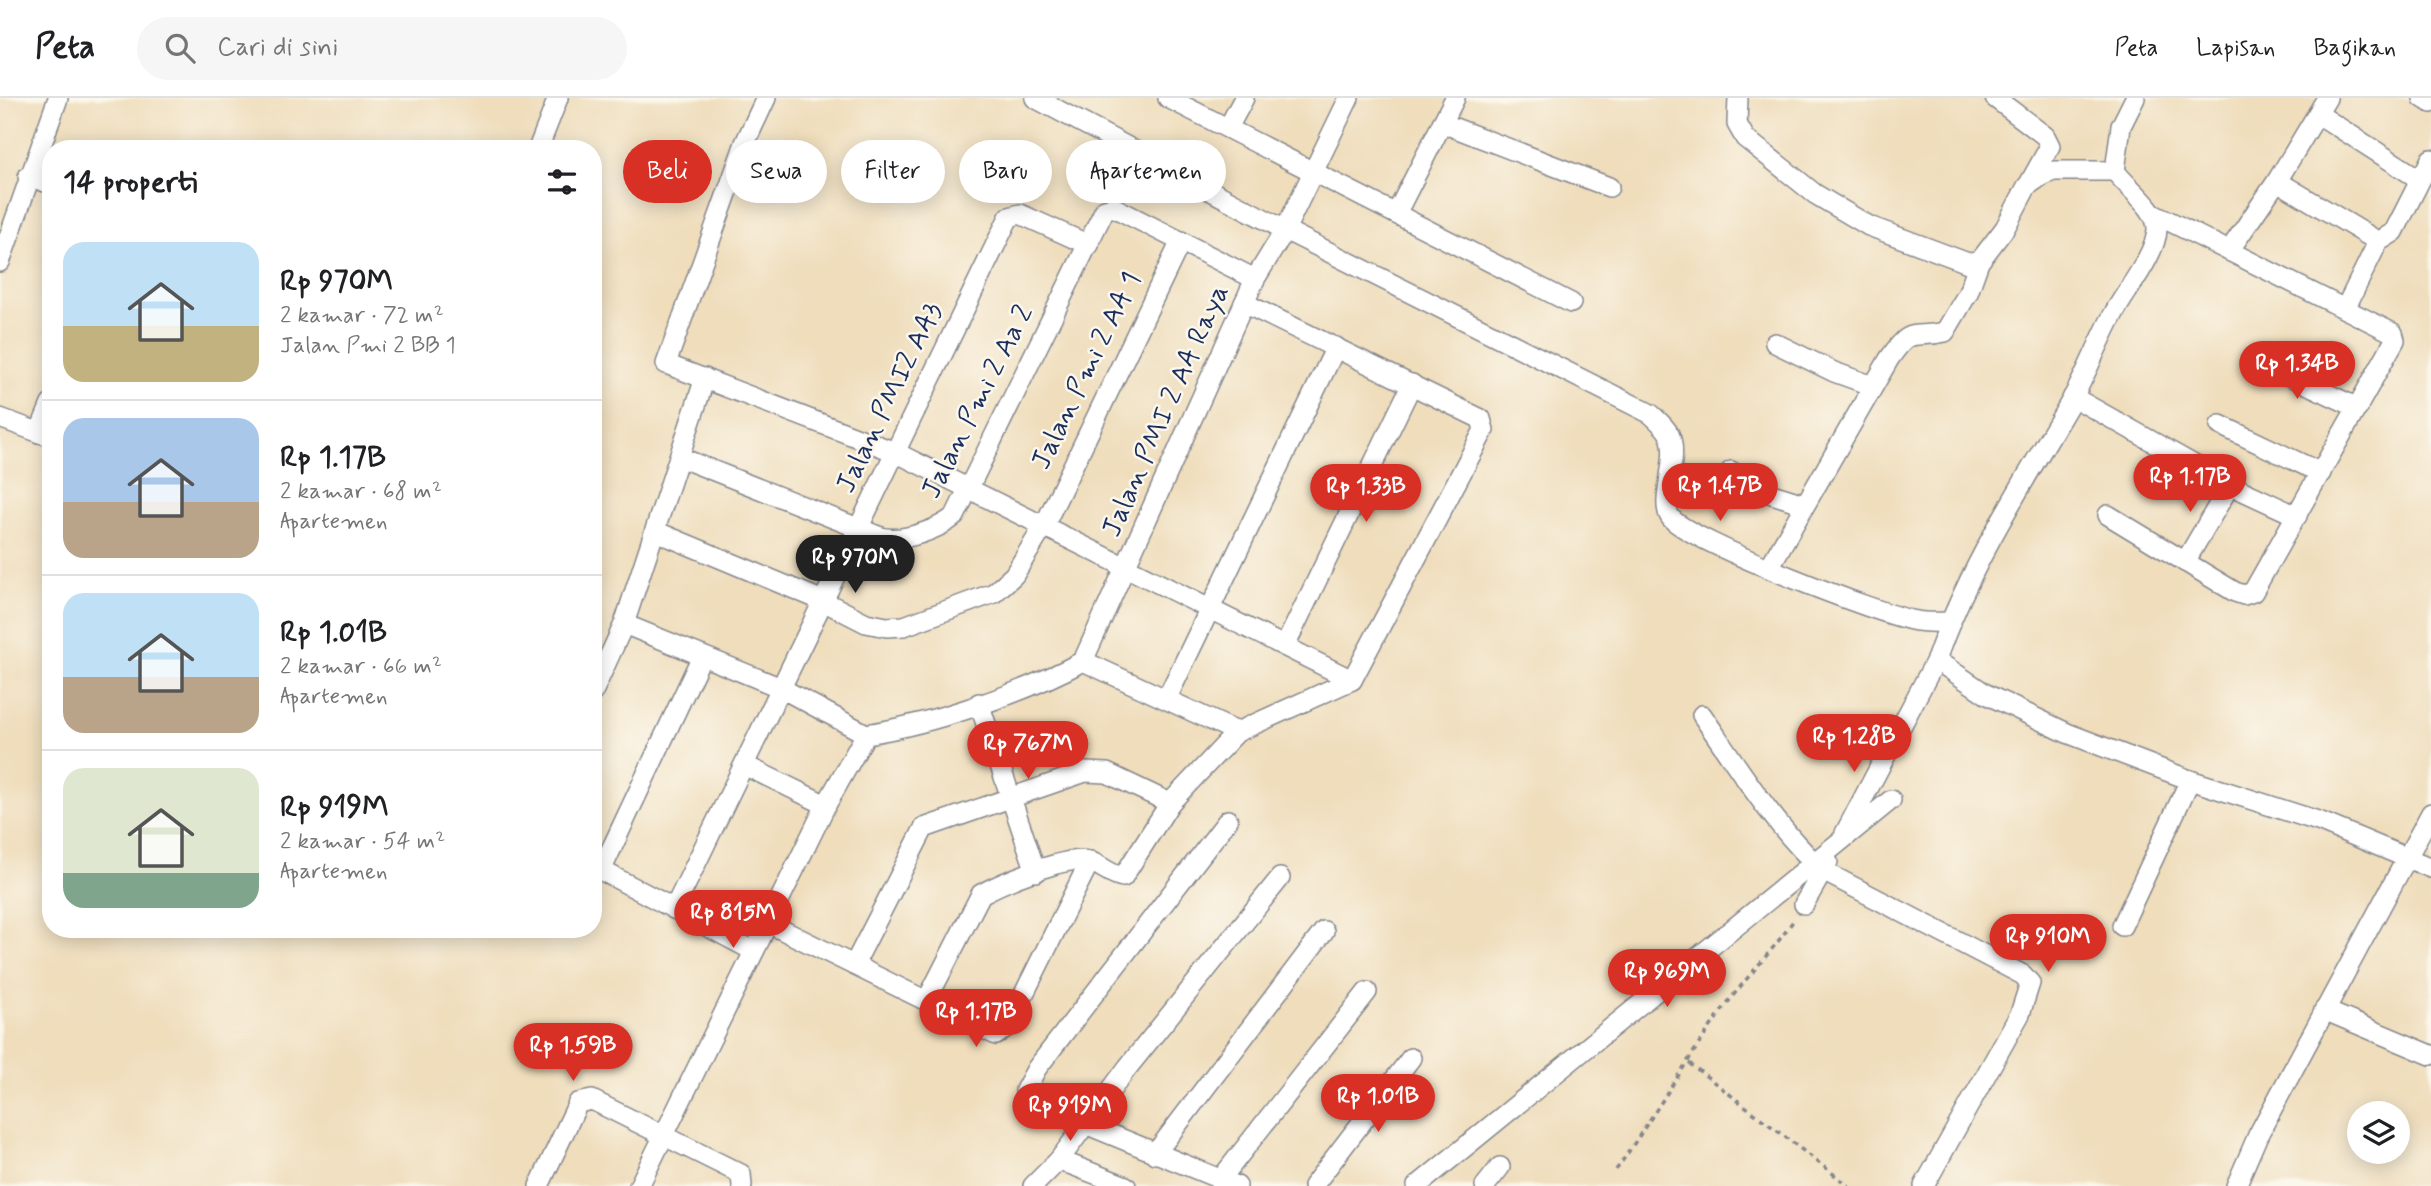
<!DOCTYPE html>
<html lang="id">
<meta charset="utf-8">
<style>
body{margin:0;font-family:Mynerve,sans-serif;background:#f6f6f6;color:#202124;height:100vh;display:flex;flex-direction:column;font-size:26px;white-space:nowrap}
*{box-sizing:border-box;margin:0}
p{font-size:23px;color:#757577}
.icon{flex:none;width:38px;height:38px;fill:none;stroke:currentColor;stroke-width:2;stroke-linecap:round;stroke-linejoin:round}
.map{position:relative;flex:1;overflow:hidden}
.sheet{position:absolute;left:42px;top:42px;width:560px;height:798px;display:flex;flex-direction:column;background:#fff;border-radius:28px;box-shadow:0 4px 18px #0003}
.sheet>*{flex:none}
.hud{position:absolute;left:623px;top:42px;width:665px;height:63px;display:flex;gap:14px}
.controls{position:absolute;left:2347px;top:1003px;display:grid;gap:14px}
.controls a{display:grid;place-items:center;width:63px;height:63px;border-radius:50%;background:#fff;box-shadow:0 4px 18px #0003;font-size:35px}
.price{position:absolute;translate:-50% -60px;padding:0 16px;border-radius:24px;background:#d93025;color:#fff;font-size:23px;line-height:46px;filter:drop-shadow(0 2px 4px #0008)}
.price::after{content:'';position:absolute;left:50%;top:42px;width:21px;height:16px;margin-left:-10px;background:inherit;clip-path:polygon(0 0,100% 0,50% 100%)}
.price.active{background:#222;color:#fff}
ul{padding:0;list-style:none}
li{display:flex;align-items:center;gap:21px;height:175px;padding:0 21px}
li+li{border-top:2px solid #e0e0e0}
li span{display:grid;place-items:center;flex:none;width:196px;height:140px;border-radius:21px;color:#555}
li>.icon{margin-inline-start:auto}
span .icon{width:84px;height:84px;fill:#fffc;stroke-width:1}
li b{font-size:30px}
h2{display:flex;justify-content:space-between;align-items:center;height:84px;padding:0 21px;font-size:30px}
.chip{padding:0 24px;border-radius:32px;background:#fff;box-shadow:0 4px 18px #0003;font-size:24px;line-height:63px}
.chip.active{background:#d93025;color:#fff}
header{display:flex;align-items:center;gap:42px;box-sizing:border-box;height:98px;padding:0 35px;background:#fff;border-bottom:2px solid #e0e0e0}
header strong{font-size:33px}
nav{display:flex;gap:38px;margin-inline-start:auto;font-size:24px}
.search{width:490px;height:63px;background:#f6f6f6;display:flex;align-items:center;gap:18px;box-sizing:border-box;padding:0 24px;border-radius:38px;color:#757577;font-size:26px}
.map>svg:first-child{display:block}
.lines{fill:none;stroke-linecap:round;stroke-linejoin:round}
.minor-casing{stroke:#85868c;stroke-width:22}
.path{stroke:#85868c;stroke-width:3.5;stroke-dasharray:5 5;stroke-linecap:butt}
.minor{stroke:#fff;stroke-width:19}
.labels{text-anchor:middle;dominant-baseline:central;stroke-width:5;stroke-linejoin:round;paint-order:stroke}
.street-label{font-size:28px;fill:#1b2f5e;stroke:#fbf7ec}
</style>
<header>
<strong>Peta</strong>
<div class="search"><svg class="icon" aria-label="search" viewBox="0 0 24 24"><circle cx="10" cy="10" r="6"/><path d="M15 15l6 6"/></svg>Cari di sini</div>
<nav><a>Peta</a><a>Lapisan</a><a>Bagikan</a></nav>
</header>
<div class="map">
<svg width="2431" height="1088" viewBox="0 0 2431 1088">
<rect width="100%" height="100%" fill="#fbf7ec"/>
<filter id="ink" filterUnits="userSpaceOnUse"><feTurbulence type="fractalNoise" baseFrequency=".0143" numOctaves="2"/><feDisplacementMap in="SourceGraphic" scale="14" xChannelSelector="R" yChannelSelector="G"/><feConvolveMatrix kernelMatrix="1 2 1 2 8 2 1 2 1" color-interpolation-filters="sRGB"/></filter>
<filter id="wash" filterUnits="userSpaceOnUse"><feTurbulence type="fractalNoise" baseFrequency=".00686" numOctaves="4" result="noise"/><feDisplacementMap in="SourceGraphic" scale="28" xChannelSelector="R" yChannelSelector="G"/><feGaussianBlur stdDeviation="1.57" result="paint"/><feColorMatrix in="noise" values="0 0 0 0 0 0 0 0 0 0 0 0 0 0 0 0 0 1.4 0 .05"/><feComposite in="paint" operator="in"/></filter>
<g filter="url(#wash)">
<rect width="100%" height="100%" fill="#efddbb"/>
</g>
<g filter="url(#ink)">
<g class="lines">
<defs>
<g id="minor">
<polyline points="766,0 745,45 666,266 895,354 1352,582 1484,332 1481,321 1244,205"/>
<path d="M1035,0l250,132 366,184c6,6 14,12 18,20 12,23 -11,68 2,84 19,23 211,98 246,103 10,2 21,1 32,1"/>
<polyline points="1168,0 1571,205"/>
<polyline points="1738,0 1737,26 1745,40 1815,96 1869,128 1968,165 1979,164 2005,130 2027,88 2043,77 2054,73 2115,73"/>
<polyline points="1995,0 2045,38 2050,48 2030,84"/>
<path d="M2135,0l-14,28 -6,45c12,17 43,37 42,59 -1,24 -32,62 -44,85 -15,28 -26,58 -42,86 -49,84 -103,167 -135,259l50,34 81,39 123,47 131,42 110,46"/>
<polyline points="2327,0 2277,83 2369,138 2378,144 2394,134 2431,61"/>
<polyline points="2423,0 2431,5"/>
<polyline points="2318,16 2419,81"/>
<polyline points="1442,25 1609,89"/>
<polyline points="1228,30 1244,0"/>
<polyline points="538,51 558,0"/>
<polyline points="28,78 51,86"/>
<polyline points="1396,116 1455,0"/>
<polyline points="2229,153 2277,83"/>
<polyline points="0,164 58,0"/>
<polyline points="2345,211 2378,144"/>
<polyline points="1775,245 1834,274 1873,288"/>
<polyline points="2253,261 2358,310"/>
<polyline points="2073,299 2230,387 2297,418"/>
<polyline points="0,320 51,339"/>
<polyline points="2220,327 2321,375"/>
<polyline points="39,335 51,306"/>
<path d="M679,359l179,71c9,3 18,8 27,10 22,3 54,-9 70,-22l150,-307 8,-2 142,72"/>
<polyline points="1731,373 1772,396 1804,406"/>
<polyline points="2108,417 2235,494 2244,497 2253,494 2395,242 2393,235 2153,115"/>
<polyline points="655,433 823,503 866,525 887,529 904,528 994,495 1014,477 1044,428 1181,143"/>
<polyline points="2185,464 2230,387"/>
<path d="M1770,468l119,-207c24,-35 23,-19 56,-27l23,-39 11,-31"/>
<path d="M624,526l157,64 85,46c65,-10 159,-41 217,-73l172,-382 30,-49 64,-132"/>
<polyline points="1285,548 1412,286"/>
<polyline points="1083,563 1237,634"/>
<polyline points="593,594 624,526 705,280"/>
<polyline points="1167,600 1336,249"/>
<polyline points="979,605 1036,774"/>
<path d="M1702,617c37,54 73,112 121,156l200,104 7,8 -10,31 -96,172"/>
<polyline points="744,667 826,707"/>
<polyline points="1228,722 1037,970 1025,992 1029,1003 1237,1088"/>
<polyline points="1845,735 1936,562"/>
<polyline points="593,768 754,853"/>
<polyline points="601,773 702,558"/>
<polyline points="1804,806 1828,764"/>
<polyline points="674,811 1009,119 1020,116 1089,147"/>
<polyline points="768,825 996,937 1008,928 1090,763"/>
<polyline points="2122,828 2190,682"/>
<polyline points="854,867 924,730 1085,674 1107,675 1170,705"/>
<path d="M927,902l54,-106c20,-11 86,-39 107,-33 12,3 22,14 35,16l47,-74 67,-71 115,-52"/>
<polyline points="2324,912 2431,957"/>
<polyline points="1155,1056 1324,833"/>
<polyline points="1059,1062 1128,969 1280,780"/>
<polyline points="1220,1082 1367,894"/>
<polyline points="539,1088 578,1005 592,1002 741,1076 742,1088"/>
<polyline points="639,1088 826,707 866,636"/>
<polyline points="1033,1088 1059,1062 1126,1088"/>
<polyline points="1313,1088 1411,960"/>
<polyline points="1417,1088 1891,702"/>
<polyline points="1485,1088 1500,1069"/>
<polyline points="2236,1088 2258,1037 2431,715"/>
</g>
</defs>
<use href="#minor" class="minor-casing"/>
<g class="path">
<polyline points="1689,965 1849,1088"/>
<path d="M1616,1072c38,-54 71,-111 110,-165 22,-30 48,-55 69,-87"/>
</g>
<use href="#minor" class="minor"/>
</g>
</g>
<g class="labels">
<g class="street-label">
<text transform="translate(1087 273) rotate(-64)">Jalan Pmi 2 AA 1</text>
<text transform="translate(890 300) rotate(-64)">Jalan PMI2 AA3</text>
<text transform="translate(978 304) rotate(-63)">Jalan Pmi 2 Aa 2</text>
<text transform="translate(1166 313) rotate(-66)">Jalan PMI 2 AA Raya</text>
</g>
</g>
</svg>
<div class="controls">
<a><svg class="icon" aria-label="layers" viewBox="0 0 24 24"><path d="M12 4l9 5-9 5-9-5zM3 14l9 5 9-5"/></svg></a>
</div>
<b class="price" style="left:2297px;top:303px">Rp 1.34B</b>
<b class="price" style="left:2190px;top:416px">Rp 1.17B</b>
<b class="price" style="left:1720px;top:425px">Rp 1.47B</b>
<b class="price" style="left:1366px;top:426px">Rp 1.33B</b>
<b class="price active" style="left:855px;top:497px">Rp 970M</b>
<b class="price" style="left:1854px;top:676px">Rp 1.28B</b>
<b class="price" style="left:1028px;top:683px">Rp 767M</b>
<b class="price" style="left:733px;top:852px">Rp 815M</b>
<b class="price" style="left:2048px;top:876px">Rp 910M</b>
<b class="price" style="left:1667px;top:911px">Rp 969M</b>
<b class="price" style="left:976px;top:951px">Rp 1.17B</b>
<b class="price" style="left:573px;top:985px">Rp 1.59B</b>
<b class="price" style="left:1378px;top:1036px">Rp 1.01B</b>
<b class="price" style="left:1070px;top:1045px">Rp 919M</b>
<div class="hud">
<a class="chip active">Beli</a>
<a class="chip">Sewa</a>
<a class="chip">Filter</a>
<a class="chip">Baru</a>
<a class="chip">Apartemen</a>
</div>
<section class="sheet">
<h2>14 properti<svg class="icon" aria-label="filters" viewBox="0 0 24 24"><path d="M4 7h16M4 17h16"/><circle cx="9" cy="7" r="2"/><circle cx="15" cy="17" r="2"/></svg></h2>
<ul>
<li><span style="background:linear-gradient(#bfe0f5 60%,#c2b280 0)"><svg class="icon" aria-label="home" viewBox="0 0 24 24"><path d="M3 11l9-7 9 7M6 9v11h12V9"/></svg></span><div><b>Rp 970M</b><p>2 kamar · 72 m²</p><p>Jalan Pmi 2 BB 1</p></div></li>
<li><span style="background:linear-gradient(#a9c7e8 60%,#b9a48a 0)"><svg class="icon" aria-label="home" viewBox="0 0 24 24"><path d="M3 11l9-7 9 7M6 9v11h12V9"/></svg></span><div><b>Rp 1.17B</b><p>2 kamar · 68 m²</p><p>Apartemen</p></div></li>
<li><span style="background:linear-gradient(#bfe0f5 60%,#b9a48a 0)"><svg class="icon" aria-label="home" viewBox="0 0 24 24"><path d="M3 11l9-7 9 7M6 9v11h12V9"/></svg></span><div><b>Rp 1.01B</b><p>2 kamar · 66 m²</p><p>Apartemen</p></div></li>
<li><span style="background:linear-gradient(#dfe7d0 75%,#7fa58c 0)"><svg class="icon" aria-label="home" viewBox="0 0 24 24"><path d="M3 11l9-7 9 7M6 9v11h12V9"/></svg></span><div><b>Rp 919M</b><p>2 kamar · 54 m²</p><p>Apartemen</p></div></li>
</ul>
</section>
</div>
